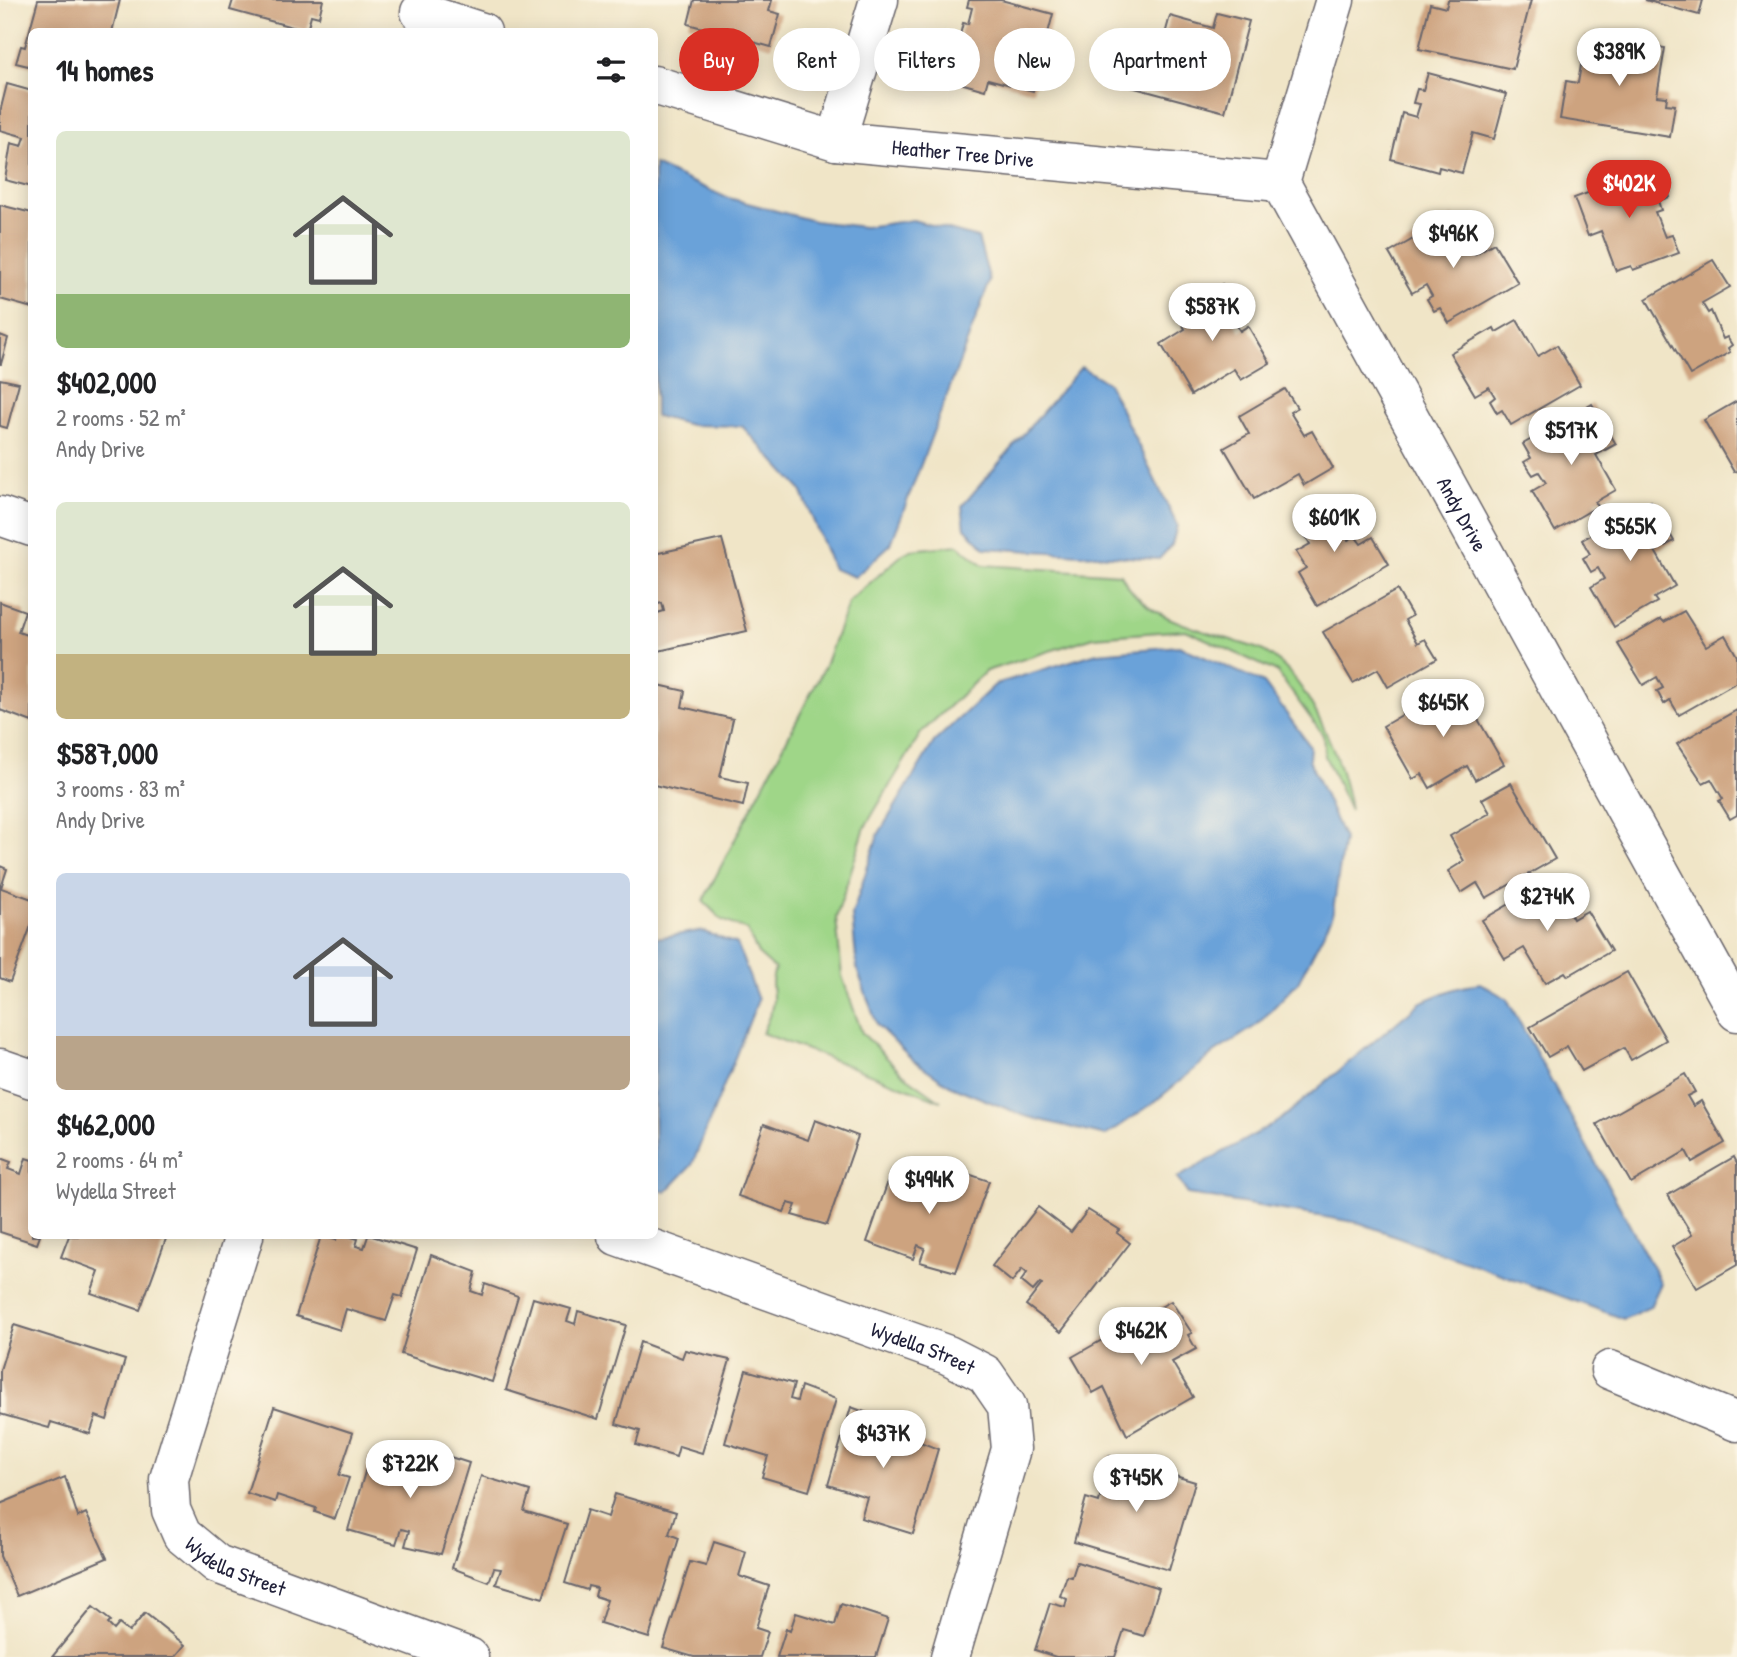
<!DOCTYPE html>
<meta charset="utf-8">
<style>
body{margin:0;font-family:"Patrick Hand",sans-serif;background:#f2f2f2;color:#202124;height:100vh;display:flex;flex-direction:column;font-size:26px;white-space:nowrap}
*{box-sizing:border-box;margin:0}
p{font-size:23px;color:#757577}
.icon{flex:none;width:38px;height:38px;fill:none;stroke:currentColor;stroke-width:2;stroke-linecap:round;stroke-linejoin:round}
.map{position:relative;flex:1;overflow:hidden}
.panel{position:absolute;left:28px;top:28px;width:630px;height:1211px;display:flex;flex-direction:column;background:#fff;border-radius:10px;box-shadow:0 4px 18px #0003}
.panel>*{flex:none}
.guide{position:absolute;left:679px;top:28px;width:665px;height:63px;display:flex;gap:14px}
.price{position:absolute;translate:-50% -60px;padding:0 16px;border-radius:24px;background:#fff;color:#222;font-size:23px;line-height:46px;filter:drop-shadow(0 2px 4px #0008)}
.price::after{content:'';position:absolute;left:50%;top:42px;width:21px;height:16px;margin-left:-10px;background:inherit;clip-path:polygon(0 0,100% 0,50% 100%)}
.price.on{background:#d93025;color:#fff}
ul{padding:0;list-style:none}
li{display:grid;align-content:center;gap:14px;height:371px;padding:0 28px}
li span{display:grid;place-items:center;height:217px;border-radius:10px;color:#555}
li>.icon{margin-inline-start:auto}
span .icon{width:126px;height:126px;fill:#fffc;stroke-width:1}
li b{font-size:30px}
h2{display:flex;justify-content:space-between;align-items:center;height:84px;padding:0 28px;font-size:30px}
.chip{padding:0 24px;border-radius:32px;background:#fff;box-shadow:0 4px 18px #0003;font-size:24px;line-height:63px}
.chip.on{background:#d93025;color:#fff}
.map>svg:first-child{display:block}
.green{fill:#9fd688;stroke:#607c62;stroke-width:2}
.water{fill:#6ba2d9;stroke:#46628a;stroke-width:2}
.building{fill:#cda37f}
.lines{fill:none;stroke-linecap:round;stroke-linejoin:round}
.minor-casing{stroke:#6a666c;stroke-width:41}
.minor{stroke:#fff;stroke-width:38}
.labels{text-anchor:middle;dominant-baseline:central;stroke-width:5;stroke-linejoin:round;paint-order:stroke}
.street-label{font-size:21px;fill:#22223b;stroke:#fcf5e5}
</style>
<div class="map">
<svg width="1737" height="1657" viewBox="0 0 1737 1657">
<rect width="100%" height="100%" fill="#fcf5e5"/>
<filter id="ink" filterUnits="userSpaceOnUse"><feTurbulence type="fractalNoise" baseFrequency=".0143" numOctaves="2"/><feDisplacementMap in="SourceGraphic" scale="14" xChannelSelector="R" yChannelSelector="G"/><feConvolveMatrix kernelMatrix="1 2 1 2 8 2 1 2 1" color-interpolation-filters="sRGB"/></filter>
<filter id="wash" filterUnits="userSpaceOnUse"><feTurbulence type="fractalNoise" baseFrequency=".00686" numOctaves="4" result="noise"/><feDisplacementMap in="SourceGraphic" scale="28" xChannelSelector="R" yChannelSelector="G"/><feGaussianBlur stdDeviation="1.57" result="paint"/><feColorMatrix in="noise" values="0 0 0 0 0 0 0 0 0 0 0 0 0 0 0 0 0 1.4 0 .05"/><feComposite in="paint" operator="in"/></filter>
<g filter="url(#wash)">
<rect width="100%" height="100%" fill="#f0e5c7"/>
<path class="green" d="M958,545l25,20 138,9c19,43 75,54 116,68 9,3 22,6 30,11 42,26 77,111 83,158l-25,-55 -2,-21 -46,-63 -91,-42 -92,7 -108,34 -65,62 -56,94 -29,91 6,58 20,57 41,41 38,27 -179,-68c4,-10 12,-24 11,-35 0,-13 -3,-14 2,-29l-17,-15 -11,-24 -25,-10 -19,-19 121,-233 25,-67 54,-47 8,-4z"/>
<g class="water">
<polygon points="654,165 725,197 814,221 864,227 913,220 978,238 990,281 891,544 855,577 833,569 801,490 742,426 690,425 655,416"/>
<polygon points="1081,367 1108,383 1177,525 1172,545 1159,559 985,548 965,528 962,506"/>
<polygon points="1179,646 1264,683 1310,746 1309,760 1344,839 1332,917 1298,982 1257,1025 1214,1053 1152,1104 1105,1136 1025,1116 951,1086 913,1060 877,1025 857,969 852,915 878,835 934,742 996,684 1097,653"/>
<polygon points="701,931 737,944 758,1000 692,1165 666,1192 654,1189 655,938"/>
<polygon points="1480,983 1507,999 1661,1283 1650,1307 1624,1319 1360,1223 1188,1194 1177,1178 1280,1120 1421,1002 1454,989"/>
</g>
<g id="blocks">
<g class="building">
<polygon points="38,0 120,0 112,32 32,32 32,67 16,63 21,46 25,47"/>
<polygon points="233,0 323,0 319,17 311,15 307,31 230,10"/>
<polygon points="694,0 772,0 769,11 780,14 771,47 688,24"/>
<polygon points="969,0 1001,0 1053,14 1033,91 988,79 985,90 946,79 951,63 957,64 964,37 960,35 963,23 968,24 972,8 967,7"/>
<polygon points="1448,0 1531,0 1513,69 1419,49 1430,4 1446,8"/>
<polygon points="1645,0 1703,0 1699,15"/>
<polygon points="1217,13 1249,21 1225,112 1131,87 1138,59 1157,64 1170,16 1213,28"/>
<polygon points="1586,36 1665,48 1657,96 1667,97 1666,104 1675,105 1670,137 1560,119 1566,81 1578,83"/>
<polygon points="1428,73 1506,94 1494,139 1473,133 1462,173 1439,167 1438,172 1391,159 1402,113 1416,117 1420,104 1413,103 1417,89 1423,90"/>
<polygon points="7,84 32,91 32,187 5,180 11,143 22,146 25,137 0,130 0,112"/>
<polygon points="1658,167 1670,197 1658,201 1661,210 1655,212 1665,237 1672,235 1679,253 1633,270 1631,266 1616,271 1601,231 1588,236 1574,198"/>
<polygon points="0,205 32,213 32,308 0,299"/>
<polygon points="1453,216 1475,254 1494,243 1518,283 1449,323 1440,308 1434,311 1427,299 1432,296 1426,285 1412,293 1389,253"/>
<polygon points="1713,260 1730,287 1702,303 1708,313 1711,311 1723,339 1727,337 1732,345 1728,348 1730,352 1690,375 1646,299"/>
<polygon points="1222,284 1233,303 1226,307 1240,331 1248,326 1270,363 1241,380 1234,369 1191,395 1161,344 1185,329 1175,311"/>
<polygon points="1517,320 1538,356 1557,345 1580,385 1511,425 1502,410 1497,413 1490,401 1495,397 1489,387 1475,395 1450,353 1494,328 1496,332"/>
<polygon points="0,335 8,338 1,364 0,364"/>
<polygon points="0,379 19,383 7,428 0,426"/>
<polygon points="1285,389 1297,408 1290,412 1304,435 1312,431 1333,468 1304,485 1298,474 1254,499 1224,448 1249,434 1239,416"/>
<polygon points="1737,401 1737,471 1734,472 1704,420"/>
<polygon points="1592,404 1616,444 1596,455 1616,490 1595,502 1598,506 1555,531 1532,491 1546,483 1539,472 1533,475 1524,462 1531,458 1523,444"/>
<polygon points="1336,496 1346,514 1337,519 1348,540 1355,536 1361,544 1373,537 1389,564 1317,606 1298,573 1306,568 1296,552 1310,544 1296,519"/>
<polygon points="1651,501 1674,541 1655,551 1675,586 1654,598 1657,602 1614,627 1591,587 1604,579 1598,568 1591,572 1583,558 1590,554 1582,540"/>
<polygon points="722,539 747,631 654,652 654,614 664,611 662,603 654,605 654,582 657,582 654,554"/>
<polygon points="1397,590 1412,616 1405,620 1418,643 1425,639 1437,659 1388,687 1378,669 1353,683 1323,632"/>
<polygon points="0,602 25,611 18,632 32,637 32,722 0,710"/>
<polygon points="1684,611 1706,646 1725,635 1737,656 1737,682 1679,715 1670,700 1664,704 1657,691 1663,688 1657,677 1643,685 1618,644 1661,619 1664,622"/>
<polygon points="1457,683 1504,764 1475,780 1467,766 1430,788 1422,774 1413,779 1383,726"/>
<polygon points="654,684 685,691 682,707 733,719 720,777 748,783 743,806 654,785"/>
<polygon points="1737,710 1737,815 1730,819 1719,801 1723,799 1711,779 1703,783 1677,744"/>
<polygon points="1511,783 1555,859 1486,898 1477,883 1461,893 1448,871 1464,861 1450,836 1490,813 1482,799"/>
<polygon points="0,866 7,869 1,888 32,899 32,923 10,982 0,978"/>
<polygon points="1551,880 1560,896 1565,892 1572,903 1566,906 1573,919 1587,911 1611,951 1568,976 1565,972 1545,983 1524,948 1505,959 1482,920"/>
<polygon points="1627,972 1666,1040 1631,1060 1624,1048 1582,1071 1567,1046 1548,1057 1530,1027"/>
<polygon points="1685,1074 1695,1092 1687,1096 1693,1106 1701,1101 1725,1143 1692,1162 1686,1151 1631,1183 1597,1124"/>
<polygon points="815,1120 858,1136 827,1225 792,1215 796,1205 788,1203 784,1212 738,1196 764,1124 808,1140"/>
<polygon points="1734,1157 1737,1163 1737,1265 1697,1288 1672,1247 1692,1235 1668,1195"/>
<polygon points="0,1158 11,1162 8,1169 21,1174 26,1158 32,1160 32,1236 40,1236 37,1244 0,1232"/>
<polygon points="942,1165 989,1181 956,1272 920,1262 925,1248 918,1245 913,1259 867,1242 892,1170 935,1186"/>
<polygon points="1038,1207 1071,1232 1088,1210 1120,1230 1117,1233 1130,1243 1061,1332 1026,1305 1042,1284 1040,1283 1033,1291 1021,1281 1027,1273 1022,1269 1012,1282 992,1266"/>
<polygon points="69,1236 167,1236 140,1310 91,1293 99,1271 61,1257"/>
<polygon points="321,1236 336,1240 337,1236 348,1236 358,1239 356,1246 364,1248 368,1236 372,1236 417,1250 402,1297 395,1295 386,1321 346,1309 340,1330 296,1316"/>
<polygon points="431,1255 476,1272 471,1291 482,1295 485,1284 518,1296 492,1382 401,1354"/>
<polygon points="533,1298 571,1309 567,1321 575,1324 578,1311 626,1325 598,1419 506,1390"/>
<polygon points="1171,1301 1192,1333 1188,1335 1196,1349 1172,1362 1193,1397 1127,1435 1104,1387 1093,1393 1072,1357"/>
<polygon points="14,1325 125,1360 107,1420 96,1416 90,1434 51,1422 49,1428 0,1414 0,1370"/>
<polygon points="640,1342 682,1358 685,1350 730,1360 702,1453 679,1446 676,1457 636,1445 640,1431 616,1424"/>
<polygon points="746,1370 794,1384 790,1399 797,1401 801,1386 836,1399 809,1491 762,1477 768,1456 725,1443"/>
<polygon points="274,1407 353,1433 339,1475 349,1478 335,1519 315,1512 316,1508 277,1495 275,1502 247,1493"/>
<polygon points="851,1407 898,1424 893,1441 902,1444 905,1436 938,1449 913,1534 861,1518 867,1497 828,1485"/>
<polygon points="422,1448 469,1463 441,1554 405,1546 409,1531 401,1529 396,1544 348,1530 370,1455 416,1469"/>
<polygon points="1109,1456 1195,1482 1169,1570 1074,1542 1086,1498 1099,1502"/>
<polygon points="481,1476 530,1491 524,1511 567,1524 543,1598 496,1584 501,1569 494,1568 489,1582 452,1568"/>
<polygon points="65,1477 78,1517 86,1513 107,1558 17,1596 0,1556 0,1504"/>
<polygon points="615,1494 676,1512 669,1534 679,1538 649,1638 600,1623 607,1600 595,1596 597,1588 588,1586 587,1590 565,1583 587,1510 608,1517"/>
<polygon points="714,1542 746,1552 739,1576 769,1586 756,1628 768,1632 760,1657 694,1657 663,1648 690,1562 706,1566"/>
<polygon points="1077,1562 1159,1588 1144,1636 1124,1630 1115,1657 1056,1657 1035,1650 1050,1603 1065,1607 1067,1599 1060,1596 1067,1576 1072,1577"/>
<polygon points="841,1604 888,1619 876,1657 777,1657 786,1629 790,1631 796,1613 835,1625"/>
<polygon points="93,1607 111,1621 108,1624 114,1630 119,1624 129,1632 145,1613 185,1645 175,1657 52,1657"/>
</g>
</g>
</g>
<g filter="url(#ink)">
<use href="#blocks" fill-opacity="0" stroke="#6a666c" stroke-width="2"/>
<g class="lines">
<defs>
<g id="minor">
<path id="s1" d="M1335,0l-55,182 457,830"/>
<polyline points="420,12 482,32"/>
<path id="s2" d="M654,85l182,56 444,41"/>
<polyline points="836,141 879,0"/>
<polyline points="0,516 32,527"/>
<polyline points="0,1068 32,1079"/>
<path id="s3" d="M244,1236l-75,243 2,31 11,25 35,29 252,93"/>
<path id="s4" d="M617,1236l331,119 37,19 22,32 4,43 -61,208"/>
<polyline points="1610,1370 1737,1422"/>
</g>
</defs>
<use href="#minor" class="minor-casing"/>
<use href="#minor" class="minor"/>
</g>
</g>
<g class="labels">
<g class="street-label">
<text stroke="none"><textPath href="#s2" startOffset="318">Heather Tree Drive</textPath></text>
<text stroke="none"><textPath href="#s1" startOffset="569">Andy Drive</textPath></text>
<text stroke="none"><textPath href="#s4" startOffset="326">Wydella Street</textPath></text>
<text stroke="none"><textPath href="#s3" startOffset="376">Wydella Street</textPath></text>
</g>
</g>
</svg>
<b class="price" style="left:1619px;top:88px">$389K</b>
<b class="price on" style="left:1629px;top:220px">$402K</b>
<b class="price" style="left:1453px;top:270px">$496K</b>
<b class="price" style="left:1212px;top:343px">$587K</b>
<b class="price" style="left:1571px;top:467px">$517K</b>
<b class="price" style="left:1334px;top:554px">$601K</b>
<b class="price" style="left:1630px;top:563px">$565K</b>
<b class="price" style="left:1443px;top:739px">$645K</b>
<b class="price" style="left:1547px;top:933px">$274K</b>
<b class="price" style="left:929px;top:1216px">$494K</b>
<b class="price" style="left:1141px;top:1367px">$462K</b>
<b class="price" style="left:883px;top:1470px">$437K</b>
<b class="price" style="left:410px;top:1500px">$722K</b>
<b class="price" style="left:1136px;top:1514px">$745K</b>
<div class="guide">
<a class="chip on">Buy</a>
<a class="chip">Rent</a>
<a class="chip">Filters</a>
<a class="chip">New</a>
<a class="chip">Apartment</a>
</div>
<section class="panel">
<h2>14 homes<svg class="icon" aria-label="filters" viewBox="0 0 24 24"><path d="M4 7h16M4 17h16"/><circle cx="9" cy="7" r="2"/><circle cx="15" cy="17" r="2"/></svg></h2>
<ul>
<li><span style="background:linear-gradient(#dfe7d0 75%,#8fb573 0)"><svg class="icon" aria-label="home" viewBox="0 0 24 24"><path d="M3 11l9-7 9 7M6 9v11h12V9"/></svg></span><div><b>$402,000</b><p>2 rooms · 52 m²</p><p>Andy Drive</p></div></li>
<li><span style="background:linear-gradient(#dfe7d0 70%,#c2b280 0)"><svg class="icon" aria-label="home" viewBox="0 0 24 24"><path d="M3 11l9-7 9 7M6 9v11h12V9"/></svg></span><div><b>$587,000</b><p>3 rooms · 83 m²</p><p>Andy Drive</p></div></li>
<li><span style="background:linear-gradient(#c9d6e8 75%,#b9a48a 0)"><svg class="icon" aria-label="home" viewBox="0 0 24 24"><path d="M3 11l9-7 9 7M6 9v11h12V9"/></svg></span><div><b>$462,000</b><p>2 rooms · 64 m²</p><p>Wydella Street</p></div></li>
</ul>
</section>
</div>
